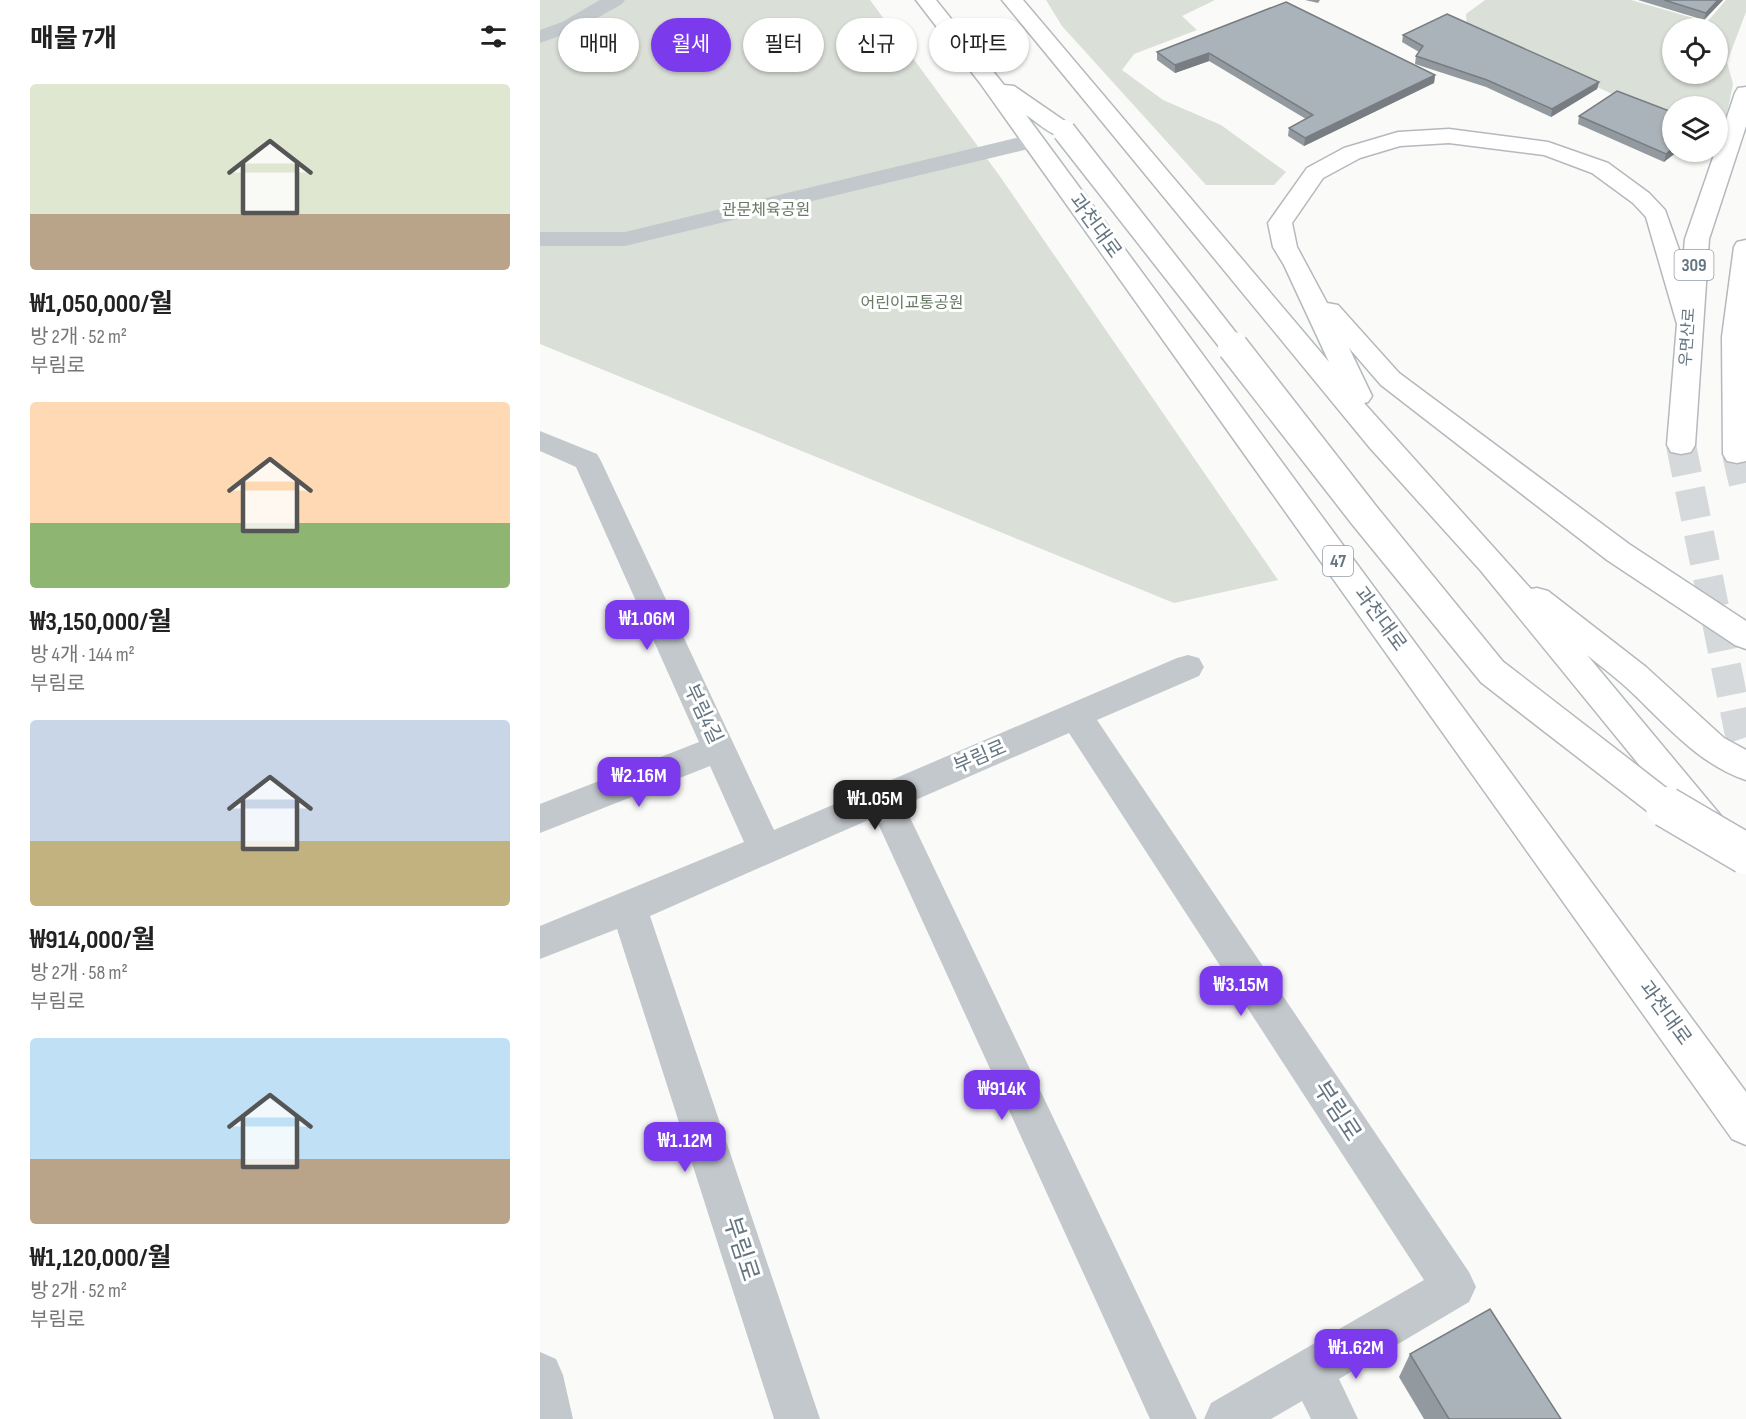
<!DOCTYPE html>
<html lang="ko">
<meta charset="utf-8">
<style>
body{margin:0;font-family:"Sofia Sans Condensed","Noto Sans KR",sans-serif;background:#f2f2f2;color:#222;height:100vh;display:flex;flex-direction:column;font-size:22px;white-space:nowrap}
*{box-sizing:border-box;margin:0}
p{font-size:20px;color:#767676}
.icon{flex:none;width:33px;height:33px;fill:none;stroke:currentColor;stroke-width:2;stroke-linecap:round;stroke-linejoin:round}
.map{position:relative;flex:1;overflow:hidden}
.sheet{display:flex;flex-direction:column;background:#fff;width:540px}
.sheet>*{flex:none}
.top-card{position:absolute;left:18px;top:18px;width:570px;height:54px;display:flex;gap:12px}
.controls{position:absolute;left:1122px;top:18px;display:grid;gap:12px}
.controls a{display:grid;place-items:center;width:66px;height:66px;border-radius:50%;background:#fff;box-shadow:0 2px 4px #0004;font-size:30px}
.price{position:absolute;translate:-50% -51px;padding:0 14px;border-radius:12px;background:#7c3aed;color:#fff;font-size:20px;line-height:39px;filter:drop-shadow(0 2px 3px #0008)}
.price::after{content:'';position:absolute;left:50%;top:36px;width:18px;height:14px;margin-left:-9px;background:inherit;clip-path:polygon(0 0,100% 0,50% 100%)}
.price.active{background:#222;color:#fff}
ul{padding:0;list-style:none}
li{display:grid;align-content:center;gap:12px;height:318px;padding:0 30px}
li span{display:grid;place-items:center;height:186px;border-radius:6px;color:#555}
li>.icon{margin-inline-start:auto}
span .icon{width:108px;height:108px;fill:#fffc;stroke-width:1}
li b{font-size:26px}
h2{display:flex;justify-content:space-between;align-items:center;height:72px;padding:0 30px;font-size:26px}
.chip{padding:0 21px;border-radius:27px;background:#fff;box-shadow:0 2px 4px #0004;font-size:21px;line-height:54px}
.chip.active{background:#7c3aed;color:#fff}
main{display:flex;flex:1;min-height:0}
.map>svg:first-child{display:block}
.green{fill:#dadfd7;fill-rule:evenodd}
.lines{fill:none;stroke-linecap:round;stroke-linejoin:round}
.highway-tunnel{stroke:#d5d9db;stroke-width:30;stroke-dasharray:30 15;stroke-linecap:butt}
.highway-casing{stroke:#b4b9bd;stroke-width:3}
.minor{fill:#c3c8cc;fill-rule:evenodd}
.highway{fill:#fff;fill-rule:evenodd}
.highway-bridge-far2-casing{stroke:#b4b9bd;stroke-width:25;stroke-linecap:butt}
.highway-bridge-far1-casing{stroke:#b4b9bd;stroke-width:33;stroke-linecap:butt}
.highway-bridge-casing{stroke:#b4b9bd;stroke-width:43;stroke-linecap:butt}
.highway-bridge-far2{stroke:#fff;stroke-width:22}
.highway-bridge-far1{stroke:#fff;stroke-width:30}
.highway-bridge{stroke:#fff;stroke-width:40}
.wall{fill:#929a9f}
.shaded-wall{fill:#777d82}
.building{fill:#aab3b9;stroke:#777d82;stroke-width:1.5}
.labels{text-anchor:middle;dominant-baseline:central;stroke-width:6;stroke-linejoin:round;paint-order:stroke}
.far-park-label{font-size:16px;fill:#687a64;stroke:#fff}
.far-street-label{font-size:16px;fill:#657683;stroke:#fff}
.shield{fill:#fff;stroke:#939fa8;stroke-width:1.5}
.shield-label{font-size:18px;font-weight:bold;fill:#657683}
.street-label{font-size:20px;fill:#657683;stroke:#fff}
.near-street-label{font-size:24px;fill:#657683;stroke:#fff}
</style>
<main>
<section class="sheet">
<h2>매물 7개<svg class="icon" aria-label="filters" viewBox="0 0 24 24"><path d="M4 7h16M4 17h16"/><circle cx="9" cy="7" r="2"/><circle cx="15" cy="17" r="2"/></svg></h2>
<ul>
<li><span style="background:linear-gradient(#dfe7d0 70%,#b9a48a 0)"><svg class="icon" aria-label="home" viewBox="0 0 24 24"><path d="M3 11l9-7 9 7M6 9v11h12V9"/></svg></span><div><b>₩1,050,000/월</b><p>방 2개 · 52 m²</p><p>부림로</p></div></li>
<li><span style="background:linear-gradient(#ffd9b3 65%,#8fb573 0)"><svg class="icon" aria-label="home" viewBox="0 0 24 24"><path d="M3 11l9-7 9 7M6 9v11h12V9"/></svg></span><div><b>₩3,150,000/월</b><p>방 4개 · 144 m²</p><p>부림로</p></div></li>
<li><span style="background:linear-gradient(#c9d6e8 65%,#c2b280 0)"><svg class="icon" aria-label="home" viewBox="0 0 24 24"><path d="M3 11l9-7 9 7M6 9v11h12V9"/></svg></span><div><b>₩914,000/월</b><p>방 2개 · 58 m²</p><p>부림로</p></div></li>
<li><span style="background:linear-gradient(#bfe0f5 65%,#b9a48a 0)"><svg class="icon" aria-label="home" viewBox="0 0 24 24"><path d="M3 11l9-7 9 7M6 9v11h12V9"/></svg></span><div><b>₩1,120,000/월</b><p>방 2개 · 52 m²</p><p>부림로</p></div></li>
</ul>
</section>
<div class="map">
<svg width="1206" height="1419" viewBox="0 0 1206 1419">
<rect width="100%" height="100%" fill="#fafaf8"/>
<g class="green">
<polygon points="0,0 330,0 459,175 738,580 634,603 0,344"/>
<polygon points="506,0 675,0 642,16 657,30 594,54 582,70 623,100 681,125 746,172 734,185 666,185 522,26"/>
<path d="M945,0h146l76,22 19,-22h20v12l-19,50 6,22 -7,35 -8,7v-20h-46v9l-51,-17 -154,-71 -1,-13zM1132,28h46v46h-46z"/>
</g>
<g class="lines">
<g class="highway-tunnel">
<polyline points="1141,445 1199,730 1206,750"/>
<polyline points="1197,454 1206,493"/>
</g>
<defs>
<g id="highway">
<path d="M376,0h20l68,85 10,1 58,40 3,5 -3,5c-18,4 -32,-12 -46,-21l720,977v53l-14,-6 -752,-1056z"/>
<path d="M462,0h21l306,362 -45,-97 -11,-18 -5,-24 39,-55 37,-20 54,-16 51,-3 99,13 60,21 41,30 16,17 18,51 2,-22 30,-87h3v-8l17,-51 3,-5 8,-1v39l-37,113 -14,206 -4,7 -10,2 -10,-2 -4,-7 10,-121 -31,-107 -13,-14 -41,-30 -48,-18 -95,-12 -49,3 -40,12 -37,20 -31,45 5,24 30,56 11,2 61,68 230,171 117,77v28l-11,-4 -128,-85 -226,-175 -32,-37 23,48 -4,6 -4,1 167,186 6,-1 11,3 98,76 78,71 22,12v30c-49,-16 -83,-59 -120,-93 -12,-11 -26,-21 -39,-32l135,162 6,10 -6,10 -12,5 -12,-5 -217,-266 -111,-123z"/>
<polygon points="1206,240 1206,461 1197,463 1187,461 1183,454 1182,337 1194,247 1197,242"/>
</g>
</defs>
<use href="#highway" class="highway-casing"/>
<g class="minor">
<polygon points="60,0 85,0 82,4 36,30 0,43 0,30 22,22"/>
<polygon points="493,134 501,136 504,141 501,146 85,246 0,246 0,232 85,232"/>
<polygon points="0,431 57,454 61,461 234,830 637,658 648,655 659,658 664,667 659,676 557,720 929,1272 936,1287 929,1302 799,1379 818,1419 771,1419 762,1401 731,1419 664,1419 671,1403 884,1280 529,733 364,805 657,1419 610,1419 335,817 110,916 280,1419 234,1419 77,929 0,959 0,926 204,842 170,766 0,833 0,804 159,742 36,467 0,451"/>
<polygon points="0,1352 16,1359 23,1375 33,1419 0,1419"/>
</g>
<use href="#highway" class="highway"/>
<defs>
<polyline id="highway-bridge-far2" points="524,131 694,348"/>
<polyline id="highway-bridge-far1" points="693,347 824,515 952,672 1129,809"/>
<polyline id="highway-bridge" points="1126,807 1206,854"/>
</defs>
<use href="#highway-bridge-far2" class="highway-bridge-far2-casing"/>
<use href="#highway-bridge-far1" class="highway-bridge-far1-casing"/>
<use href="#highway-bridge" class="highway-bridge-casing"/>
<use href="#highway-bridge-far2" class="highway-bridge-far2"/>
<use href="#highway-bridge-far1" class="highway-bridge-far1"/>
<use href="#highway-bridge" class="highway-bridge"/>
</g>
<g class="wall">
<polygon points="765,0 780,0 778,3"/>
<polygon points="1098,0 1183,0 1164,20"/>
<polygon points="746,2 895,75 894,83 764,146 748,136 749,128 766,119 669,61 635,73 617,60 617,52"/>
<polygon points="863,35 1059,82 1057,89 1011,117 946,87 875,64 876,56 879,52 862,42"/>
<polygon points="1039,116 1132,152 1124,162 1038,124"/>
<polygon points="870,1354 1021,1419 884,1419 859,1377"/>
</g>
<g class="shaded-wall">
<polygon points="1178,0 1183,0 1164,20 1166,13"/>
<polygon points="669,53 669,61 635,73 635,65"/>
<polygon points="895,75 894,83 764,146 765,138"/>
<polygon points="1059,82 1057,89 1011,117 1012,109"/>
<polygon points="1132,149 1132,152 1137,152 1124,162 1126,154"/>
</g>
<g class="building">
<polygon points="1124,0 1178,0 1166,13"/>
<polygon points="746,2 895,75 765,138 749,128 773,115 669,53 635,65 617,52"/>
<polygon points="907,14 1059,82 1012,109 947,80 876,56 883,46 863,35"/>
<polygon points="1077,91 1132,112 1132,149 1126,154 1039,116"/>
<polygon points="950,1309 1021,1419 909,1419 870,1354"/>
</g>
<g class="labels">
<g class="far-park-label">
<text x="226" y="210">관문체육공원</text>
<text x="372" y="303">어린이교통공원</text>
</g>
<g class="far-street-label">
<text transform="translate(1148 337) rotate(-86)">우면산로</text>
</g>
<g class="shield">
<rect x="1134.5" y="250" width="39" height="30" rx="4.5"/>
<rect x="783" y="546" width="30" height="30" rx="4.5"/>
</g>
<g class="shield-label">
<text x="1154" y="265">309</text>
<text x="798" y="561">47</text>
</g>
<g class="street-label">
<text transform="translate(555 226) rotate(54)">과천대로</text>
<text transform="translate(840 619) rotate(54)">과천대로</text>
<text transform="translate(163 714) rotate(65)">부림4길</text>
<text transform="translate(440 757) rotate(-23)">부림로</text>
<text transform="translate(1125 1013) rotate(54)">과천대로</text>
</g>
<g class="near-street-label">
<text transform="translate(797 1111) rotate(57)">부림로</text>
<text transform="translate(201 1249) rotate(72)">부림로</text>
</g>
</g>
</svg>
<div class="controls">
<a><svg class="icon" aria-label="locate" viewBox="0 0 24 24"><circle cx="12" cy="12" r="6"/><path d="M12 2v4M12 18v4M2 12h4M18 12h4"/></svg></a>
<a><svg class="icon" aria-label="layers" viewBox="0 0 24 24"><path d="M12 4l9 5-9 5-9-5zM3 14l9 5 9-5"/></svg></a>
</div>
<b class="price" style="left:107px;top:651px">₩1.06M</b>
<b class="price" style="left:99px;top:808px">₩2.16M</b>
<b class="price active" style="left:335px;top:831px">₩1.05M</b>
<b class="price" style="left:701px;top:1017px">₩3.15M</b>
<b class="price" style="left:462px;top:1121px">₩914K</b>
<b class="price" style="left:145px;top:1173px">₩1.12M</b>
<b class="price" style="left:816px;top:1380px">₩1.62M</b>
<div class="top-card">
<a class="chip">매매</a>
<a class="chip active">월세</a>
<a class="chip">필터</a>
<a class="chip">신규</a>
<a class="chip">아파트</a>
</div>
</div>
</main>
